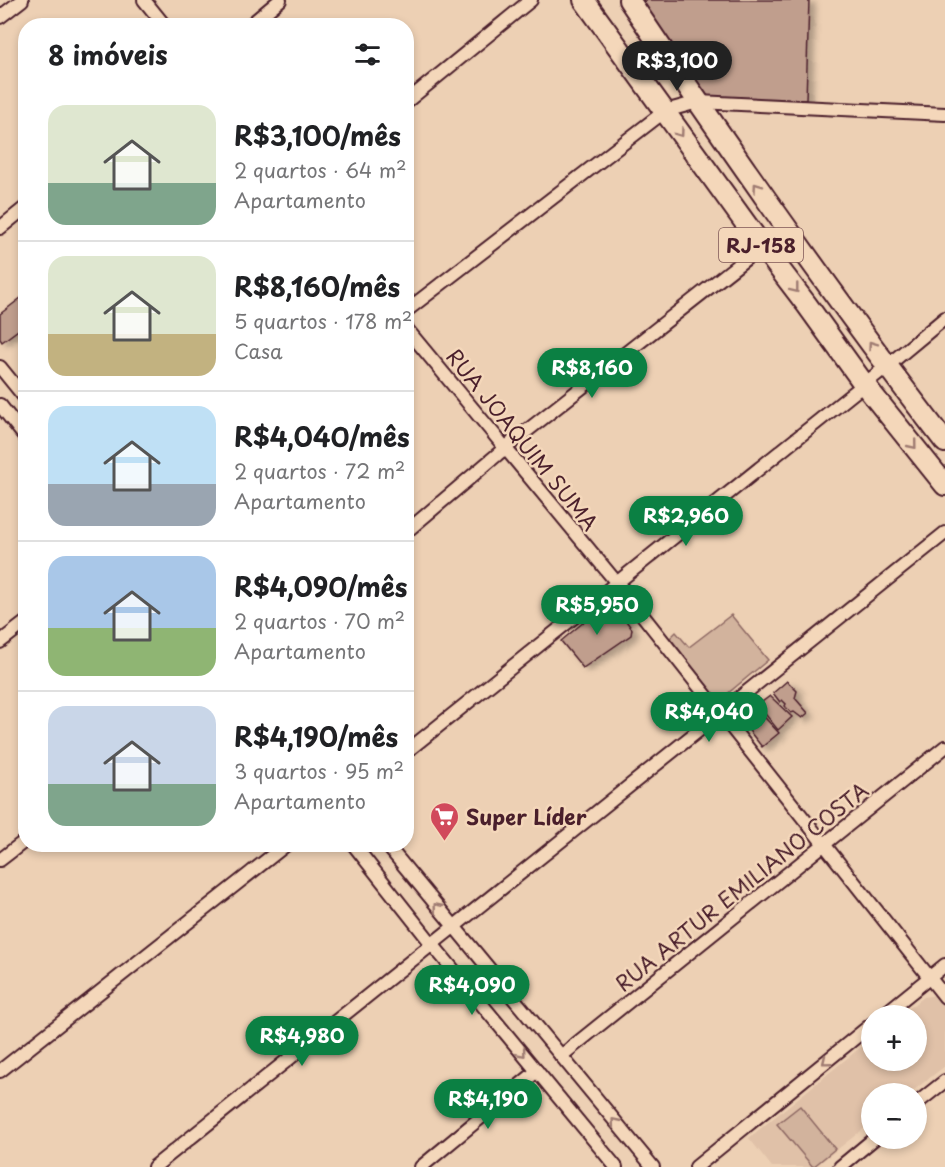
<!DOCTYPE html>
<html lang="pt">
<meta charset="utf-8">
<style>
body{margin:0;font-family:"Playpen Sans",sans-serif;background:#f2f2f2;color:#202124;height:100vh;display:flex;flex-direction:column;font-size:22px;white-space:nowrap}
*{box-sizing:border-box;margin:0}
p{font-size:20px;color:#757577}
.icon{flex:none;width:33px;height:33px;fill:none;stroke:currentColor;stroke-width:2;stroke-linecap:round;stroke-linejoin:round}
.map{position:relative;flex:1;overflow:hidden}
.side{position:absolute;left:18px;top:18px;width:396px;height:834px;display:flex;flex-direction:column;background:#fff;border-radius:24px;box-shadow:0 3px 9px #0003}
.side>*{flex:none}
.controls{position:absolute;left:861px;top:1005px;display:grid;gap:12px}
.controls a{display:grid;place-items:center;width:66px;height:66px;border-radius:50%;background:#fff;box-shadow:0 3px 9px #0003;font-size:30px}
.price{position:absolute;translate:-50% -51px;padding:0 14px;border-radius:21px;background:#0b8043;color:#fff;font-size:20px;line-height:39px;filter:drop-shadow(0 2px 3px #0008)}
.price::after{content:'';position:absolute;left:50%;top:36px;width:18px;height:14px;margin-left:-9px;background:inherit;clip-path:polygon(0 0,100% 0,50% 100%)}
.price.selected{background:#222;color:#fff}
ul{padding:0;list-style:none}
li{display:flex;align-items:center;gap:18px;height:150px;padding:0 30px}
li+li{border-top:2px solid #e0e0e0}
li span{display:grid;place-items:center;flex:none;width:168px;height:120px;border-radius:18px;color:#555}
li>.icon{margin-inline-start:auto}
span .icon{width:72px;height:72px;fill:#fffc;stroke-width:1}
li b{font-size:26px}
h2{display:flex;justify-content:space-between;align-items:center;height:72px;padding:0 30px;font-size:26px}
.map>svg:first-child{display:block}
.built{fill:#e0c1a8}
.green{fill:#d2b39d;stroke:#8e6964;stroke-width:1.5}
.building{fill:#c09e8d;stroke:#4a1f2b;stroke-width:1.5;filter:url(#shadow)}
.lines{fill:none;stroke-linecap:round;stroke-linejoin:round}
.minor-casing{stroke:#4a1f2b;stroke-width:16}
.primary-casing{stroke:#4a1f2b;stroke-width:24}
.minor{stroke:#f4d7ba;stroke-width:12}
.primary{stroke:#f4d7ba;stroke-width:20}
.oneway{stroke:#9f7b72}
.labels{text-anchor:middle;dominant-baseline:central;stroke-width:5;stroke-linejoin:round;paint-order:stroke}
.shield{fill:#f4d7ba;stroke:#7d5656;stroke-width:1.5}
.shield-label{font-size:20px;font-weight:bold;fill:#4a1f2b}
.street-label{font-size:21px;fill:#4a1f2b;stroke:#f4d7ba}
.poi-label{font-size:21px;font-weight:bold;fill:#4a1f2b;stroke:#f4d7ba;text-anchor:start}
</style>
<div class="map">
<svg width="945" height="1167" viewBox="0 0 945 1167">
<defs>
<filter id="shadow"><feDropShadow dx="6" dy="3.5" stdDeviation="3" flood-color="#0004"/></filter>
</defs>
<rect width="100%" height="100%" fill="#edd0b4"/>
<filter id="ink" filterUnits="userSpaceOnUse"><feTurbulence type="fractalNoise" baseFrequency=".0167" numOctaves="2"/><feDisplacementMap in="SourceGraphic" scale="12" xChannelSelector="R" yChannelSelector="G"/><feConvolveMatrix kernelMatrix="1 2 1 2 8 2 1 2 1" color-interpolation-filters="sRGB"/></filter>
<g filter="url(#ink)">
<polygon class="built" points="936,995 945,1007 945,1066 910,1093 872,1094 871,1123 815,1167 772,1167 749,1138 871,1039 872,1060 916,1060 916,1016 900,1015 924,997"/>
<g class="green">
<polygon points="731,615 768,660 727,694 719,697 715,696 670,638 676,632 689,647"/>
<polygon points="800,1106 835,1149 813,1167 777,1124"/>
</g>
<g class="building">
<polygon points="642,0 809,0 806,100 704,98"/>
<polygon points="26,294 26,324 2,342 0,339 0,314"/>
<polygon points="603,606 609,609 616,607 632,629 631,635 583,668 561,641"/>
<polygon points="787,681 797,691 795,698 808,713 802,718 794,712 791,713 785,706 786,704 782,700 780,702 773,693"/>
<polygon points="770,696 792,717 778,730 758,705"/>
<polygon points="754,706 779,733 762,747 739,718"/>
</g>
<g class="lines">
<defs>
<g id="minor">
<polyline points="144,0 165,26"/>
<polyline points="0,17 22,0"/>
<polyline points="249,26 280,0"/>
<polyline points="406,102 531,0"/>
<polyline points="0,228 26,207"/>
<polyline points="406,311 665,111 698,102 945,114"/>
<polyline points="406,328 617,583 945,997"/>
<polyline points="0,367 26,399"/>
<polyline points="0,405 26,438"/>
<polyline points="406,532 505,448 762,246"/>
<polyline points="0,642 26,622"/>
<polyline points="406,752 887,366 945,318"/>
<polyline points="353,844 432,944 616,1167"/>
<polyline points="386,844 653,1167"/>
<polyline points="0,860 26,840"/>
<polyline points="882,1016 945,965"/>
<polyline points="561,1056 945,747"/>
<polyline points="0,1071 287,844"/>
<polyline points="916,1104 945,1081"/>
<path d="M154,1167c263,-212 528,-422 791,-634"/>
<polyline points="421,1167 537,1071"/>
<polyline points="696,1167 872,1024"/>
<polyline points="840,1167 875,1138"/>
</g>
<g id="primary">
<polyline points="584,0 762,246 807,305 864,384 945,485"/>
<path d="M629,0c101,150 205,298 316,442"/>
</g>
</defs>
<use href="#minor" class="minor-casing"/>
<use href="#primary" class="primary-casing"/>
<use href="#minor" class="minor"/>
<use href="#primary" class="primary"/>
</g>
<defs><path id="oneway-chevron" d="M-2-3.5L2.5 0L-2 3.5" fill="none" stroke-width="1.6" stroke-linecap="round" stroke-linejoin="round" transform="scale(1.5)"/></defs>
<g class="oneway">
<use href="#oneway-chevron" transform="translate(680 133) rotate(54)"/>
<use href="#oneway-chevron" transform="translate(757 187) rotate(-126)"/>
<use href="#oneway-chevron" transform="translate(795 289) rotate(52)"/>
<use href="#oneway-chevron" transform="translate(872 345) rotate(-126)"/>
<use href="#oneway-chevron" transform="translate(913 445) rotate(51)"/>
<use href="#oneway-chevron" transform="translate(437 907) rotate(-129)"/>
<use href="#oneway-chevron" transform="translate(522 1053) rotate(50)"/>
<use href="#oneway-chevron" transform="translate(826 1061) rotate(141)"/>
<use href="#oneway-chevron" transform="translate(615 1122) rotate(-130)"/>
</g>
</g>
<defs>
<symbol id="supermarket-pin" viewBox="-11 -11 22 30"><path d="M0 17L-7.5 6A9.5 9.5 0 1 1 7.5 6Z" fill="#d1495b" stroke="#f4d7ba"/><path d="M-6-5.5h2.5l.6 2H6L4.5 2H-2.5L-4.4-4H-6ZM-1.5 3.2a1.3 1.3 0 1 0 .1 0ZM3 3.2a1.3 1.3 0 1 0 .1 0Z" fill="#fff"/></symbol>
</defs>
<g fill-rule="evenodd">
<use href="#supermarket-pin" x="428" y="800" width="33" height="45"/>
</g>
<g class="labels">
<rect class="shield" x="719" y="228" width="84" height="34" rx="4.5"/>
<g class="shield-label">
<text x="761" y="245">RJ-158</text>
</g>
<g class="street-label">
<text transform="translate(523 439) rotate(51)">RUA JOAQUIM SUMA</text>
<text transform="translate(741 886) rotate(-39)">RUA ARTUR EMILIANO COSTA</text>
</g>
<g class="poi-label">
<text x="466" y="816">Super Líder</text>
</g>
</g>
</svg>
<div class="controls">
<a>+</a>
<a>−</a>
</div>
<b class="price selected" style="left:677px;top:92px">R$3,100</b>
<b class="price" style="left:592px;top:399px">R$8,160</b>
<b class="price" style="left:686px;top:547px">R$2,960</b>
<b class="price" style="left:597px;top:636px">R$5,950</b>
<b class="price" style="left:709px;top:743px">R$4,040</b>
<b class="price" style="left:472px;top:1016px">R$4,090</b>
<b class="price" style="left:302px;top:1067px">R$4,980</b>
<b class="price" style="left:488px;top:1130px">R$4,190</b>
<section class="side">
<h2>8 imóveis<svg class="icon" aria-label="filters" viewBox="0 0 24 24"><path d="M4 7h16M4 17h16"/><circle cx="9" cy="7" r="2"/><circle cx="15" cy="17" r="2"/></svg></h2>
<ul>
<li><span style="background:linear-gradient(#dfe7d0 65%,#7fa58c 0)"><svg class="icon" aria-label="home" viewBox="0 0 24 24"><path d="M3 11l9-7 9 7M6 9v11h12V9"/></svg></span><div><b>R$3,100/mês</b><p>2 quartos · 64 m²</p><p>Apartamento</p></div></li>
<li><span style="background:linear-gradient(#dfe7d0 65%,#c2b280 0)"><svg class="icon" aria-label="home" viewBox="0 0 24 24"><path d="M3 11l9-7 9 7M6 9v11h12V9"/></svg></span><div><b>R$8,160/mês</b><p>5 quartos · 178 m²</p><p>Casa</p></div></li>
<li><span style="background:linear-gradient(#bfe0f5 65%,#9aa5b1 0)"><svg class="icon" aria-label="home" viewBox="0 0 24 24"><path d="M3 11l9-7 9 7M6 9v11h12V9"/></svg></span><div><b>R$4,040/mês</b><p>2 quartos · 72 m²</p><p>Apartamento</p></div></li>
<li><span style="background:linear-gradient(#a9c7e8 60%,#8fb573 0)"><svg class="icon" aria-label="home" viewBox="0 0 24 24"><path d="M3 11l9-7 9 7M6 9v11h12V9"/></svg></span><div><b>R$4,090/mês</b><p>2 quartos · 70 m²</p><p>Apartamento</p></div></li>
<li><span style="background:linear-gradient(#c9d6e8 65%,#7fa58c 0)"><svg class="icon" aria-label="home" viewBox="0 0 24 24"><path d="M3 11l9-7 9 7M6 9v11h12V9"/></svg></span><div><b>R$4,190/mês</b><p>3 quartos · 95 m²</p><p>Apartamento</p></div></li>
</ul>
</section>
</div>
